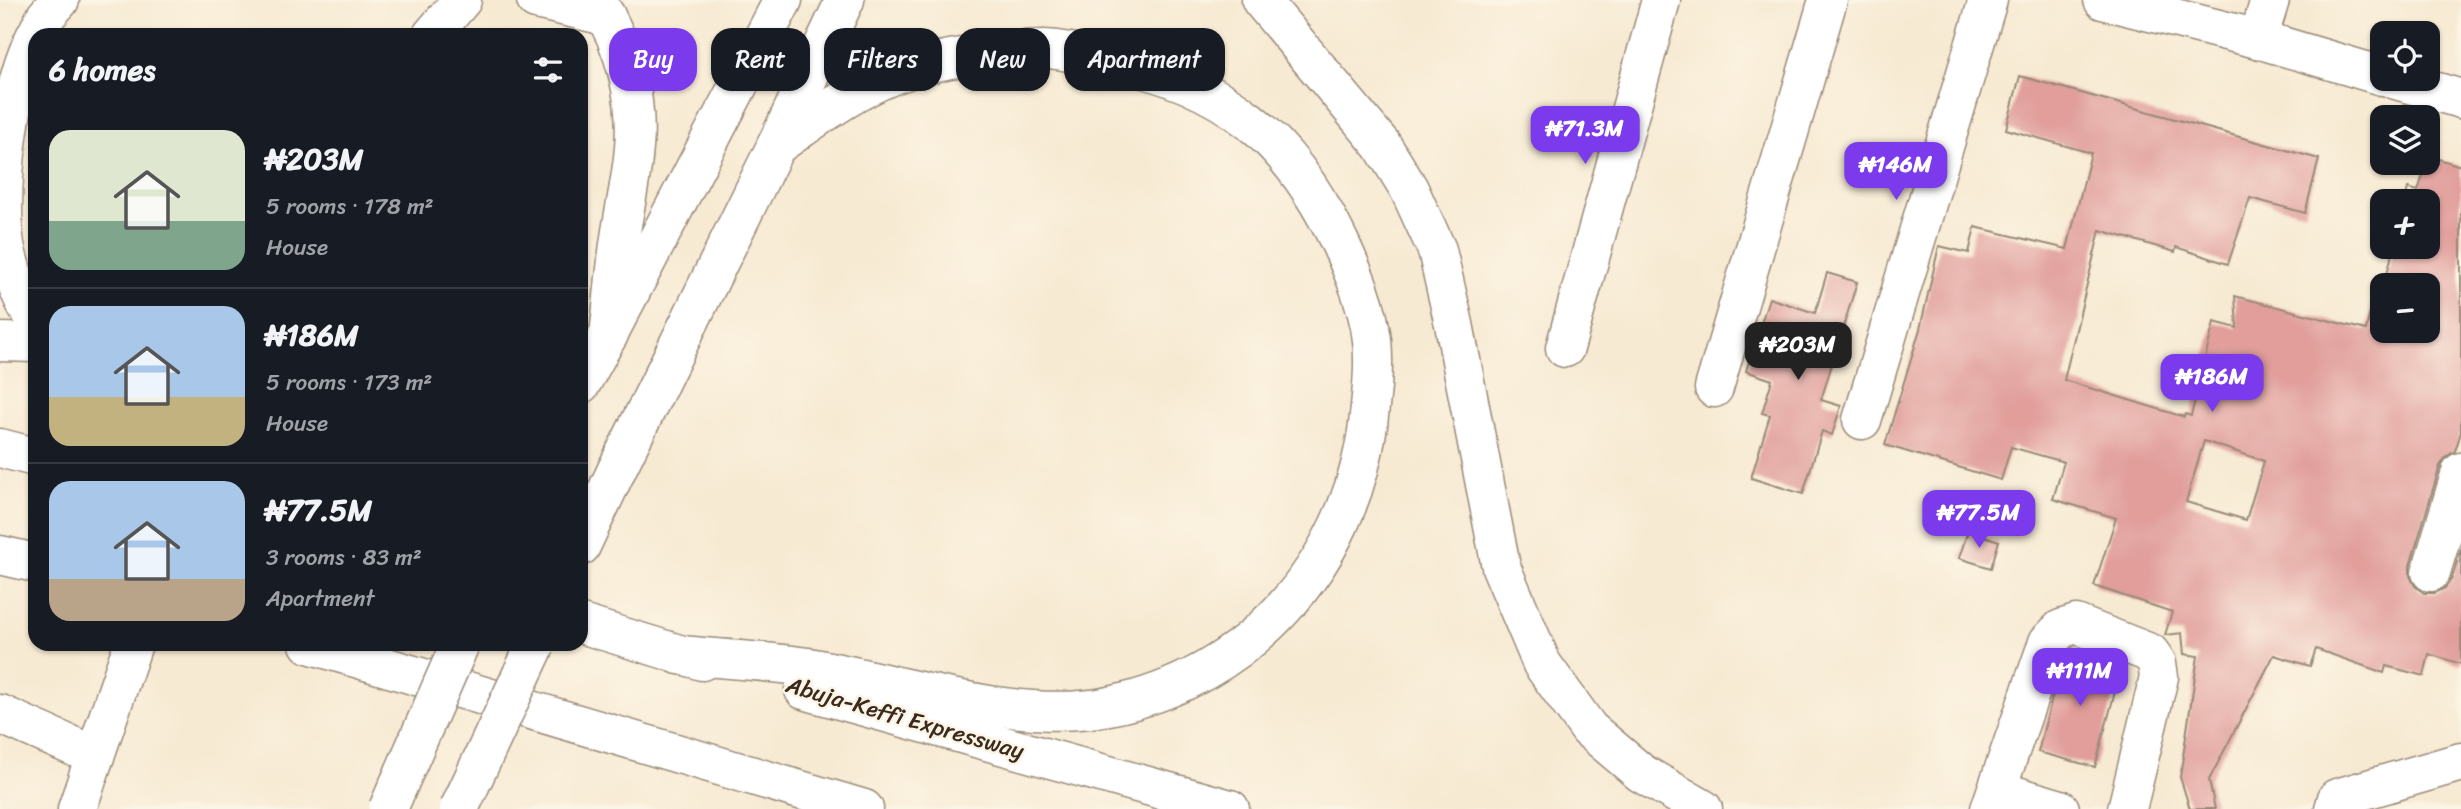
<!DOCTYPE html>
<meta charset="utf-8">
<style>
body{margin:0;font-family:Sriracha,sans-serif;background:#20242c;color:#f1f3f6;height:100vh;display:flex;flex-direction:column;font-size:26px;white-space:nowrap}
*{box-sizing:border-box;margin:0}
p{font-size:23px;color:#9ea1a6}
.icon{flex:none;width:38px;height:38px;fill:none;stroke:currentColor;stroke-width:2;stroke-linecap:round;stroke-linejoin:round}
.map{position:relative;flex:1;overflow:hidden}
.panel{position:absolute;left:28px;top:28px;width:560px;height:623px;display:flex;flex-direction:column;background:#171b24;border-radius:21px;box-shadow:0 2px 5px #0004}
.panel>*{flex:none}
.top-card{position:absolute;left:609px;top:28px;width:665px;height:63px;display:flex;gap:14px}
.controls{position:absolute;left:2370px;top:21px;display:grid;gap:14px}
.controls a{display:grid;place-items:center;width:70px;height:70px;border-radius:14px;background:#171b24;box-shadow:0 2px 5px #0004;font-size:35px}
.price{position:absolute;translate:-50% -60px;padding:0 16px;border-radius:14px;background:#7c3aed;color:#fff;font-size:23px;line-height:46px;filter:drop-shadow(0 2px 4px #0008)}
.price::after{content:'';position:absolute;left:50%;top:42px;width:21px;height:16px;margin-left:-10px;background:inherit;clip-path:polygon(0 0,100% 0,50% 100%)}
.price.active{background:#222;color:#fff}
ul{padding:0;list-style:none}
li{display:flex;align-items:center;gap:21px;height:175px;padding:0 21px}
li+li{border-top:2px solid #363941}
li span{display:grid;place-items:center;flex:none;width:196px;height:140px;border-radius:21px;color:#555}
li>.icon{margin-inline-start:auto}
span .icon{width:84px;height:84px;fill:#fffc;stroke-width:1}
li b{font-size:30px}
h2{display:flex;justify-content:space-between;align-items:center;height:84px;padding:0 21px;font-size:30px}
.tag{padding:0 24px;border-radius:21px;background:#171b24;box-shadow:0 2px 5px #0004;font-size:24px;line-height:63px}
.tag.active{background:#7c3aed;color:#fff}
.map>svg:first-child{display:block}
.building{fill:#e19e9b;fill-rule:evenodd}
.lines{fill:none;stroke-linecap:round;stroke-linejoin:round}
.minor-casing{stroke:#998a78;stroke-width:41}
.major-casing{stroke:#998a78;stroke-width:41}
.highway-casing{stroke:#998a78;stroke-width:41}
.minor{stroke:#fff;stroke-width:38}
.major{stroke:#fff;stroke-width:38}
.highway{stroke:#fff;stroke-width:38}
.major-bridge-casing{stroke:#998a78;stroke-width:41;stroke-linecap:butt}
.major-bridge{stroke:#fff;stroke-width:38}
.labels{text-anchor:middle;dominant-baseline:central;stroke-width:5;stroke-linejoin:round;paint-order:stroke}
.street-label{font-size:23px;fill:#3b2a1e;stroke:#fcf5e5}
</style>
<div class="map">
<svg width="2461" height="809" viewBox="0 0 2461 809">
<rect width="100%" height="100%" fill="#fcf5e5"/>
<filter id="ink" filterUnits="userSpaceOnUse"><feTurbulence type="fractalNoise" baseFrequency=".0143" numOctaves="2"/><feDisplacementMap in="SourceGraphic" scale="14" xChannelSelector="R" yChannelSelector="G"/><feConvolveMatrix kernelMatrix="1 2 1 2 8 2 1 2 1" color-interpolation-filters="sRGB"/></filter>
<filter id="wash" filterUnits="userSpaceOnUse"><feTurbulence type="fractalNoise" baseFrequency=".00686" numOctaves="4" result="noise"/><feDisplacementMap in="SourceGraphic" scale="28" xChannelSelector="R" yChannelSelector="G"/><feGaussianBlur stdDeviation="1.57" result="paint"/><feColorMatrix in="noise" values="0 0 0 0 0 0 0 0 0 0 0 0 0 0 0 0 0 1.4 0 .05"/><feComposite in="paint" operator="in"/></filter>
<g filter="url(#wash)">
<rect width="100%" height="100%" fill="#f7ead3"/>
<g id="blocks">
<g class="building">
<path d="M2020,76l299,83 -14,54 -55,-15 -22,66 -52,-17 -1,5 -75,-22 -36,150 120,37 1,-3 6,2 23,-94 23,6 -2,-32 131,34 10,-44 6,1v44h45v-46h-43l10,-38h33v-46h-22l3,-13 10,3 11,-35 32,10v266l-6,19 -9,6 -6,9 -30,100v10l5,10 9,7h11l10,-5 7,-10 9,-30v116l-32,-10 -5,22 -38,-10 -2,7 -68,-24 -6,17 -36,-11 -65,125 6,29h-25l-10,-32 18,-121 -14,-2 -2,-21 -17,2 7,-23 -78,-26 22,-68 -63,-19 11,-37 -53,-15 -10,33 -116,-35 35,-116 19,-83 30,7 6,-26 92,22 24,-96 -85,-24zM2204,441l60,20 -18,59 -60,-18z"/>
<polygon points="1827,273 1857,282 1821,400 1841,406 1832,435 1822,431 1803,494 1751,478 1770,415 1762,413 1772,380 1746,371 1769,298 1815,313"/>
<polygon points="1968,531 1999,541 1991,568 1959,558"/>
<polygon points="2072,649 2122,665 2095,767 2038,752 2053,694 2067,654"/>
</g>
</g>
</g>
<g filter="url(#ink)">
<use href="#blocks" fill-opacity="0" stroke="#998a78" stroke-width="2"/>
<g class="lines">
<defs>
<g id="minor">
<polyline points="536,0 606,16"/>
<polyline points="2103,0 2258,39 2382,76"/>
<polyline points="432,35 462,0"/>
<polyline points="2258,39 2270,0"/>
<polyline points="2393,79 2461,99"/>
<polyline points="776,146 845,0"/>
<polyline points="609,333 783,0"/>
<polyline points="0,342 35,343"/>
<polyline points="1565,348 1661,0"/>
<polyline points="1714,388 1828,0"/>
<polyline points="1862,420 1988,0"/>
<polyline points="2431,572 2461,472"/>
<polyline points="0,714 95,756"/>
<polyline points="1997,790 2060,809"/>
<polyline points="77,809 133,644"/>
<polyline points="1990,809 2048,642 2061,629 2076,624 2150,653 2157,663 2159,677 2127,809"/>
<polyline points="2334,809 2337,798 2461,762"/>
</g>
<g id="major">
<polyline points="1261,0 1382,145 1409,189 1437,250 1454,324 1501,567 1542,664 1589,729 1641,773 1703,809"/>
<polyline points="581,384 609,334"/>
<polyline points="581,546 619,465 776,146"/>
</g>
<g id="highway">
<path d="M596,0c30,46 44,104 37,158 -3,27 -9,53 -13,80 -5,32 -7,64 -11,96"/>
<polyline points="36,35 46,16 60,0"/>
<path d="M35,37c-26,52 -35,142 -31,200 3,29 17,59 31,85"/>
<polyline points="0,448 35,457"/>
<polyline points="0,555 35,563"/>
<polyline points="581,624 702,661"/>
<polyline points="309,644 864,809"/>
<path d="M679,655c45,4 91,6 135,13 91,16 204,57 295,38 140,-28 240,-141 259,-281 3,-28 7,-57 4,-85 -4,-34 -18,-67 -32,-97 -50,-105 -114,-159 -229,-182 -22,-4 -46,-12 -67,-12 -47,1 -108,9 -151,26 -43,17 -79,45 -117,71"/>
<polyline points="804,690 1230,809"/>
</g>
</defs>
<use href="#minor" class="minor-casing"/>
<use href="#major" class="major-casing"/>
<use href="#highway" class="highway-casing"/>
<use href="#minor" class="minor"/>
<use href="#major" class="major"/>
<use href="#highway" class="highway"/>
<defs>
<g id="major-bridge">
<polyline points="388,809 460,644"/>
<polyline points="459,809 536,644"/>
</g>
</defs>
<use href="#major-bridge" class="major-bridge-casing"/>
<use href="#major-bridge" class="major-bridge"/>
</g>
</g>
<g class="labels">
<g class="street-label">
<text transform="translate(905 718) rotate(16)">Abuja-Keffi Expressway</text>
</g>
</g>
</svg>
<div class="controls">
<a><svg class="icon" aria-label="locate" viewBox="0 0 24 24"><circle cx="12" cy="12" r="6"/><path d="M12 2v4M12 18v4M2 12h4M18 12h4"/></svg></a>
<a><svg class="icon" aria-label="layers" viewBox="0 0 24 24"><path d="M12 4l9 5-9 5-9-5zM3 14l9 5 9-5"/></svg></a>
<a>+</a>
<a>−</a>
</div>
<b class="price" style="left:1585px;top:166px">₦71.3M</b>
<b class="price" style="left:1896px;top:202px">₦146M</b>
<b class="price active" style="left:1798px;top:382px">₦203M</b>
<b class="price" style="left:2212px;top:414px">₦186M</b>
<b class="price" style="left:1979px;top:550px">₦77.5M</b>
<b class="price" style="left:2080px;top:708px">₦111M</b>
<div class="top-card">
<a class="tag active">Buy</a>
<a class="tag">Rent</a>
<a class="tag">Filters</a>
<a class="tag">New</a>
<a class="tag">Apartment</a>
</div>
<section class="panel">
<h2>6 homes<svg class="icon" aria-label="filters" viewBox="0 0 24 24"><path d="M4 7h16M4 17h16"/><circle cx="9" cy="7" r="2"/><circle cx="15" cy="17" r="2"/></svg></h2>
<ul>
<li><span style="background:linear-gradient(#dfe7d0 65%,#7fa58c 0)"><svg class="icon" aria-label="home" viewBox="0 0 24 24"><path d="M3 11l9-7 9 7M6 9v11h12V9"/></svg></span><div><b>₦203M</b><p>5 rooms · 178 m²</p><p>House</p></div></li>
<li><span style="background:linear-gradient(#a9c7e8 65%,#c2b280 0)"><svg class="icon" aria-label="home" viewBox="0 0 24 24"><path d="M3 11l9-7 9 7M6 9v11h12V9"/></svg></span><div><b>₦186M</b><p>5 rooms · 173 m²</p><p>House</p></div></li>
<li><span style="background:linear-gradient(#a9c7e8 70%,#b9a48a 0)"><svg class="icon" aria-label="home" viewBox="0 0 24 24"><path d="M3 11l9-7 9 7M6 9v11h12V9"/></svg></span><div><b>₦77.5M</b><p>3 rooms · 83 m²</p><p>Apartment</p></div></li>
</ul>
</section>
</div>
